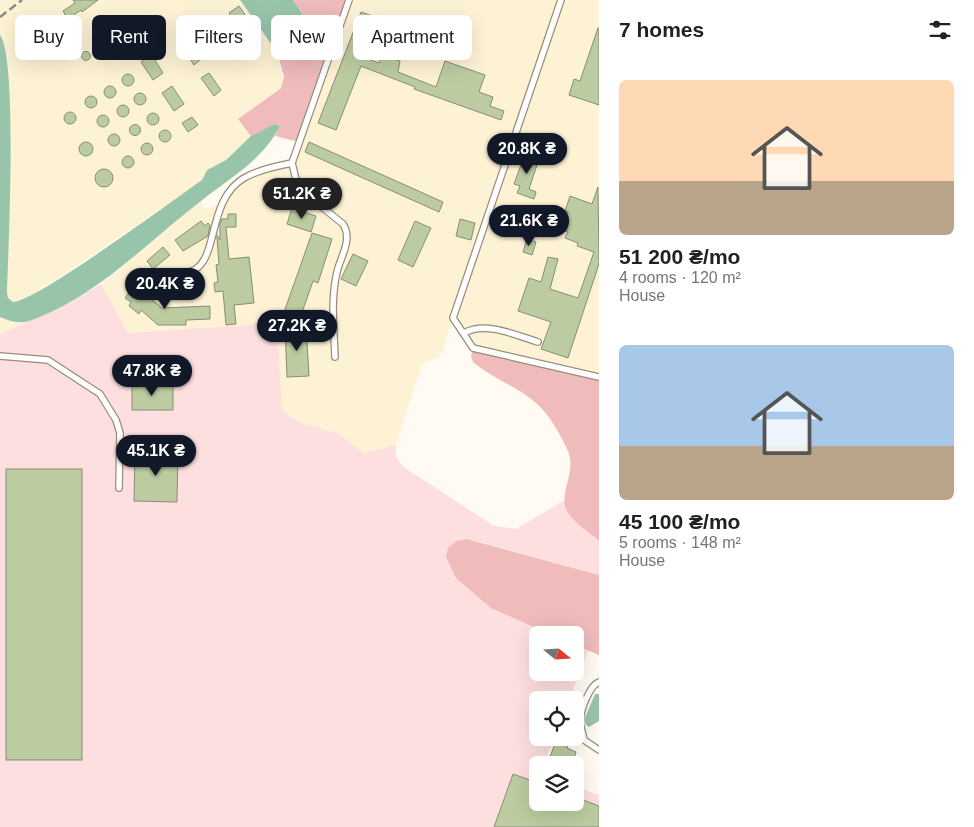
<!DOCTYPE html>
<meta charset="utf-8">
<style>
body{margin:0;font-family:Arial,sans-serif;background:#f2f2f2;color:#202124;height:100vh;display:flex;flex-direction:column;font-size:19px;white-space:nowrap}
*{box-sizing:border-box;margin:0}
p{font-size:16px;color:#757577}
.icon{flex:none;width:28px;height:28px;fill:none;stroke:currentColor;stroke-width:2;stroke-linecap:round;stroke-linejoin:round}
.map{position:relative;flex:1;overflow:hidden}
.side{display:flex;flex-direction:column;background:#fff;width:375px}
.side>*{flex:none}
.banner{position:absolute;left:15px;top:15px;width:475px;height:45px;display:flex;gap:10px}
.needle{width:32px;rotate:108deg}
.controls{position:absolute;left:529px;top:626px;display:grid;gap:10px}
.controls a{display:grid;place-items:center;width:55px;height:55px;border-radius:8px;background:#fff;box-shadow:0 5px 20px #0002;font-size:25px}
.price{position:absolute;translate:-50% -42px;padding:0 11px;border-radius:18px;background:#111827;color:#fff;font-size:16px;line-height:32px;filter:drop-shadow(0 1px 2px #0008)}
.price::after{content:'';position:absolute;left:50%;top:30px;width:15px;height:11px;margin-left:-8px;background:inherit;clip-path:polygon(0 0,100% 0,50% 100%)}
.price.current{background:#222;color:#fff}
ul{padding:0;list-style:none}
li{display:grid;align-content:center;gap:10px;height:265px;padding:0 20px}
li span{display:grid;place-items:center;height:155px;border-radius:8px;color:#555}
li>.icon{margin-inline-start:auto}
span .icon{width:90px;height:90px;fill:#fffc;stroke-width:1}
li b{font-size:21px}
h2{display:flex;justify-content:space-between;align-items:center;height:60px;padding:0 20px;font-size:21px}
.pill{padding:0 18px;border-radius:8px;background:#fff;box-shadow:0 5px 20px #0002;font-size:18px;line-height:45px}
.pill.current{background:#111827;color:#fff}
main{display:flex;flex:1;min-height:0}
.map>svg:first-child{display:block}
.built{fill:#fef2d5}
.green{fill:#fedfdf;fill-rule:evenodd}
.forest{fill:#efbbbb}
.water{fill:#98c5aa}
.building{fill:#bccca0;stroke:#868d79}
.lines{fill:none;stroke-linecap:round;stroke-linejoin:round}
.lane-casing{stroke:#968e7a;stroke-width:8}
.lane{stroke:#fff;stroke-width:5.5}
.rail{stroke:#8d8a81;stroke-width:2.5;stroke-dasharray:8 4;stroke-linecap:butt}
</style>
<main>
<div class="map">
<svg width="599" height="827" viewBox="0 0 599 827">
<rect width="100%" height="100%" fill="#fffbf3"/>
<g class="built">
<polygon points="0,0 240,0 277,52 284,84 238,119 251,136 226,160 207,170 202,180 62,276 25,299 13,303 27,321 6,331 0,827 0,438 5,332 0,334"/>
<polygon points="349,0 599,0 599,377 473,348 453,318 441,355 437,358 425,362 421,367 396,445 364,453 337,433 302,423 290,417 282,408 277,324 128,333 101,284 201,201 204,210 222,202 243,178 292,163"/>
</g>
<path class="green" d="M101,284l27,49 149,-10 5,85 8,9 12,6 35,10 27,20 32,-8v11l6,10 92,60 22,3 49,-29c2,19 21,29 34,41v34l-126,-35 126,83 -30,77h-31v38h16l-11,27h-5v37h37v-16l24,9v32h-599v-493l70,-32zM538,635h37v37h-37z"/>
<g class="forest">
<polygon points="293,0 349,0 299,142 275,136 280,126 274,124 251,136 238,119 281,88 284,77 277,52 282,54 308,22"/>
<path d="M473,348l126,29v164c-10,-9 -28,-20 -33,-32 -7,-19 12,-38 1,-60 -6,-13 -15,-29 -24,-39 -18,-21 -49,-30 -70,-48l-2,-5z"/>
<polygon points="467,539 599,575 599,655 575,645 575,635 552,635 491,608 456,578 446,557 448,548 457,541"/>
</g>
<g class="water">
<path d="M240,0h53c23,33 18,30 -11,54l-5,-2z"/>
<path d="M0,35c18,25 8,216 7,258l1,5 5,4c23,0 160,-102 189,-122l5,-10 19,-10 25,-24 23,-12 6,2c-18,35 -50,52 -79,75 -56,43 -104,96 -172,120 -11,3 -19,0 -29,-4z"/>
<polygon points="595,694 599,694 599,721 589,727 586,725 584,720"/>
</g>
<g class="building">
<polygon points="73,0 98,0 82,12 81,10 68,19 63,11 75,3"/>
<polygon points="239,6 253,26 243,33 229,13"/>
<polygon points="361,12 378,18 363,57 379,63 382,55 400,61 398,72 436,87 445,61 485,75 479,92 493,97 490,106 504,111 501,120 414,89 415,87 361,66 336,130 318,123"/>
<polygon points="598,28 599,28 599,105 569,95 574,79 580,81"/>
<circle cx="74" cy="44" r="4.5"/>
<circle cx="86" cy="56" r="4.5"/>
<polygon points="195,54 200,60 194,65 190,59"/>
<polygon points="152,55 163,73 153,80 141,62"/>
<polygon points="209,73 221,90 214,96 201,78"/>
<circle cx="128" cy="80" r="6"/>
<circle cx="110" cy="92" r="6"/>
<polygon points="172,86 184,104 174,111 162,93"/>
<circle cx="140" cy="99" r="6"/>
<circle cx="91" cy="102" r="6"/>
<circle cx="123" cy="111" r="6"/>
<circle cx="70" cy="118" r="6"/>
<circle cx="153" cy="119" r="6"/>
<circle cx="103" cy="121" r="6"/>
<polygon points="192,117 198,125 188,132 182,123"/>
<circle cx="135" cy="130" r="5.5"/>
<circle cx="165" cy="136" r="6"/>
<circle cx="114" cy="140" r="6"/>
<circle cx="86" cy="149" r="7"/>
<polygon points="309,142 443,202 439,212 305,152"/>
<circle cx="147" cy="149" r="6"/>
<polygon points="526,151 540,156 529,189 536,192 534,199 517,193 520,186 514,184"/>
<circle cx="128" cy="162" r="6"/>
<circle cx="104" cy="178" r="9"/>
<polygon points="598,187 599,264 568,358 541,349 551,322 518,311 529,278 541,282 548,257 558,259 550,289 578,298 594,252 577,246 578,243 565,238 568,232 562,230 568,212 565,211 570,196 592,204"/>
<polygon points="292,208 316,216 311,232 287,224"/>
<polygon points="228,214 236,214 236,227 226,227 229,259 249,257 254,303 234,305 236,324 226,325 223,291 215,292 214,283 218,282 216,265 219,264 217,238 217,235 220,240 220,224 222,219 228,219"/>
<polygon points="460,219 475,223 471,240 456,236"/>
<polygon points="201,221 205,226 208,223 210,225 208,236 183,251 175,240"/>
<polygon points="415,221 431,228 413,267 398,260"/>
<polygon points="312,233 332,239 318,283 313,281 299,321 283,315"/>
<polygon points="527,239 536,242 532,255 523,252"/>
<polygon points="163,247 170,255 153,269 147,261"/>
<polygon points="353,254 368,261 356,286 341,279"/>
<polygon points="135,286 162,308 210,306 210,319 186,320 186,325 158,325 141,310 139,314 129,306 131,302 125,298"/>
<polygon points="306,326 309,376 287,377 285,327"/>
<polygon points="132,384 173,385 173,410 132,410"/>
<polygon points="135,452 178,453 177,502 134,501"/>
<rect x="6" y="469" width="76" height="291"/>
<polygon points="557,738 571,738 567,748 576,752 572,765 547,765"/>
<polygon points="513,774 538,783 538,802 575,802 575,797 599,806 599,827 494,827"/>
</g>
<g class="lines">
<defs>
<g id="lane">
<polyline points="561,0 453,318 473,348 599,377"/>
<path d="M167,276c8,-2 19,-2 27,-6 25,-13 13,-70 50,-92 14,-8 32,-12 48,-15"/>
<path d="M464,333c22,-12 51,2 74,9"/>
<polyline points="0,356 48,360 100,394 116,420 120,433 119,488"/>
<path d="M335,357c-1,-29 -5,-60 3,-89 5,-15 14,-30 5,-44l-41,-33 -5,-7 -5,-21 57,-163"/>
<path d="M599,682c-10,4 -18,28 -19,38 0,6 3,14 4,20l15,10"/>
</g>
</defs>
<use href="#lane" class="lane-casing"/>
<use href="#lane" class="lane"/>
<polyline class="rail" points="0,17 22,0"/>
</g>
</svg>
<div class="controls">
<a><svg class="needle" viewBox="-14 -14 28 28"><path d="M0-13l5 13h-10z" fill="#e53935"/><path d="M0 13l5-13h-10z" fill="#757577"/></svg></a>
<a><svg class="icon" aria-label="locate" viewBox="0 0 24 24"><circle cx="12" cy="12" r="6"/><path d="M12 2v4M12 18v4M2 12h4M18 12h4"/></svg></a>
<a><svg class="icon" aria-label="layers" viewBox="0 0 24 24"><path d="M12 4l9 5-9 5-9-5zM3 14l9 5 9-5"/></svg></a>
</div>
<b class="price" style="left:527px;top:175px">20.8K ₴</b>
<b class="price current" style="left:302px;top:220px">51.2K ₴</b>
<b class="price" style="left:529px;top:247px">21.6K ₴</b>
<b class="price" style="left:165px;top:310px">20.4K ₴</b>
<b class="price" style="left:297px;top:352px">27.2K ₴</b>
<b class="price" style="left:152px;top:397px">47.8K ₴</b>
<b class="price" style="left:156px;top:477px">45.1K ₴</b>
<div class="banner">
<a class="pill">Buy</a>
<a class="pill current">Rent</a>
<a class="pill">Filters</a>
<a class="pill">New</a>
<a class="pill">Apartment</a>
</div>
</div>
<section class="side">
<h2>7 homes<svg class="icon" aria-label="filters" viewBox="0 0 24 24"><path d="M4 7h16M4 17h16"/><circle cx="9" cy="7" r="2"/><circle cx="15" cy="17" r="2"/></svg></h2>
<ul>
<li><span style="background:linear-gradient(#ffd9b3 65%,#b9a48a 0)"><svg class="icon" aria-label="home" viewBox="0 0 24 24"><path d="M3 11l9-7 9 7M6 9v11h12V9"/></svg></span><div><b>51 200 ₴/mo</b><p>4 rooms · 120 m²</p><p>House</p></div></li>
<li><span style="background:linear-gradient(#a9c7e8 65%,#b9a48a 0)"><svg class="icon" aria-label="home" viewBox="0 0 24 24"><path d="M3 11l9-7 9 7M6 9v11h12V9"/></svg></span><div><b>45 100 ₴/mo</b><p>5 rooms · 148 m²</p><p>House</p></div></li>
</ul>
</section>
</main>
